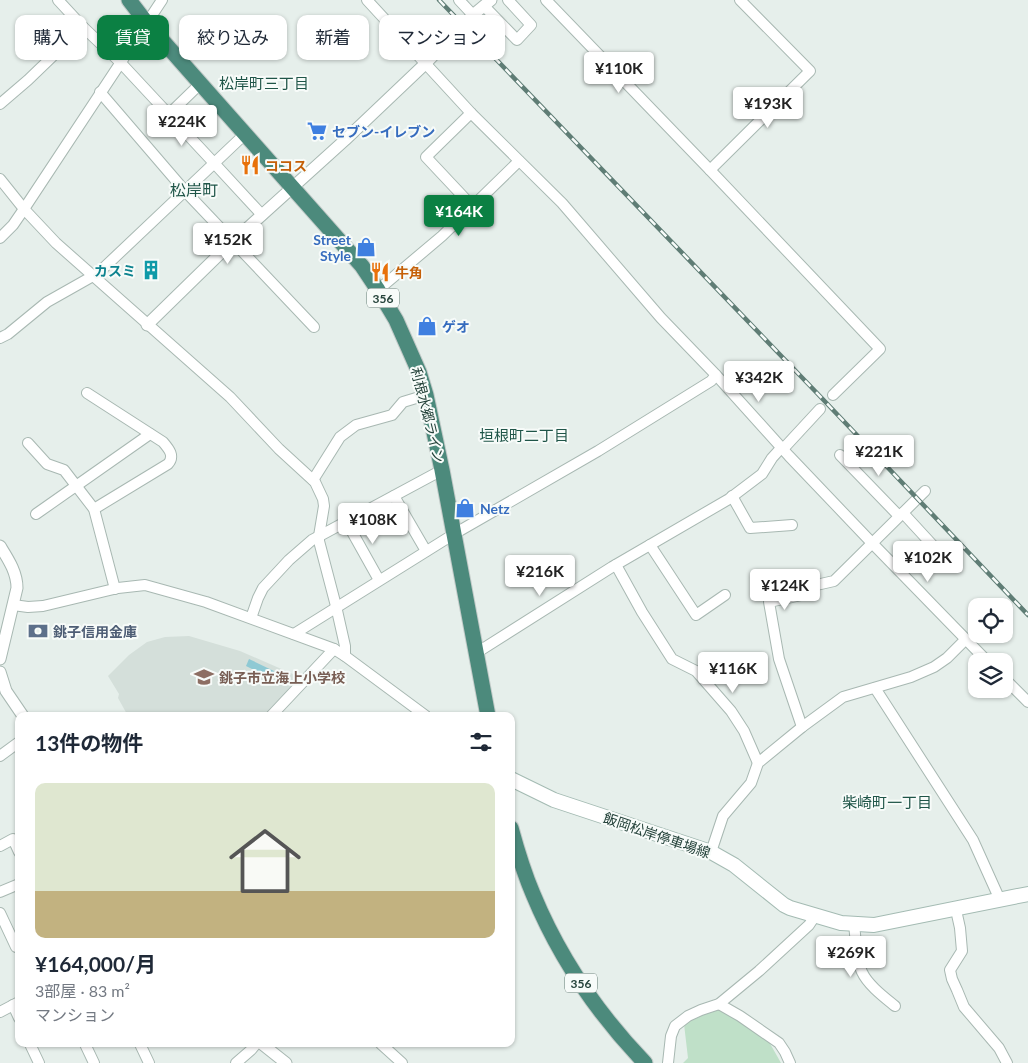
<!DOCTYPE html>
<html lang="ja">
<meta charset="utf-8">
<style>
body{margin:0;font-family:Lato,"Noto Sans JP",sans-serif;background:#f6f6f7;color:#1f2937;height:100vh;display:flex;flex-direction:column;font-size:19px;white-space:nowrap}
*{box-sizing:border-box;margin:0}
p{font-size:16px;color:#747a83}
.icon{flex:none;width:28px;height:28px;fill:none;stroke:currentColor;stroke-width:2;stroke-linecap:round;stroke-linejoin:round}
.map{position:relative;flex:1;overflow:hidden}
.panel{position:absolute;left:15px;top:712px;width:500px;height:335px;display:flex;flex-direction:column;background:#fff;border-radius:10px;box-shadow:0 1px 4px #0004}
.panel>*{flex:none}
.top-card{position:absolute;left:15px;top:15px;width:500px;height:45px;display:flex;gap:10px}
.controls{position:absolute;left:968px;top:598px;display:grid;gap:10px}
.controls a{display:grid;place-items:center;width:45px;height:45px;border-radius:10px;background:#fff;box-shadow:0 1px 4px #0004;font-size:25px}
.price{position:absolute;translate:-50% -42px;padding:0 11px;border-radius:5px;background:#fff;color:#222;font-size:16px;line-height:32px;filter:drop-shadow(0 1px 2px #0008)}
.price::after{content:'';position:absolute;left:50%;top:30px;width:15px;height:11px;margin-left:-8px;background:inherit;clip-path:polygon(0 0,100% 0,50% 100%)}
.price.on{background:#0b8043;color:#fff}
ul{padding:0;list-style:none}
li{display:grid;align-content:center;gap:10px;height:265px;padding:0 20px}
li+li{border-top:1px solid #e0e1e3}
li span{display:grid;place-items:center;height:155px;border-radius:10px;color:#555}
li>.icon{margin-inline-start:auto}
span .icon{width:90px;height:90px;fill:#fffc;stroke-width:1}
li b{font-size:21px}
h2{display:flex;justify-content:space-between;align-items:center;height:60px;padding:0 20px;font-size:21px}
.chip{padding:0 18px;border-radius:10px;background:#fff;box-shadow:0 1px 4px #0004;font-size:18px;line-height:45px}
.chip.on{background:#0b8043;color:#fff}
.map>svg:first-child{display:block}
.built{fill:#d4dfda}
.green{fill:#bfe0c8}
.water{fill:#8ec9d4}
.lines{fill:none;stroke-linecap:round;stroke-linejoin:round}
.minor-casing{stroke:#a8b8b2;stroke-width:12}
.tertiary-casing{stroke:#a8b8b2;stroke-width:13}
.secondary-casing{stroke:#a4bbb3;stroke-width:16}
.trunk-casing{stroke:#c2cac8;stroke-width:17}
.minor{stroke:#fff;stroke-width:10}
.tertiary{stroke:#fff;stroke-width:11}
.secondary{stroke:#fff;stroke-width:14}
.trunk{stroke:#4c8a7c;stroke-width:15}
.rail-casing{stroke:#5f7d75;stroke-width:4.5}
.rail{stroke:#f7fbf9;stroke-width:2.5;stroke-dasharray:8;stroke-linecap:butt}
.labels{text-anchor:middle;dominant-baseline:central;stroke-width:4;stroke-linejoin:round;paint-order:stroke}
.shield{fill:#f7fbf9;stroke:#637a73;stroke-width:1}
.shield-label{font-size:12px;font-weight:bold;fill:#24423a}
.shop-label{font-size:14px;font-weight:bold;fill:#366cbe;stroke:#f7fbf9;text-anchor:start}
.food-label{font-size:14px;font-weight:bold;fill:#c56008;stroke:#f7fbf9;text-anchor:start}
.culture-label{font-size:14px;font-weight:bold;fill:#0d838f;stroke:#f7fbf9;text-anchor:end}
.street-label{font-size:14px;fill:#24423a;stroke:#f7fbf9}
.service-label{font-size:14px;font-weight:bold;fill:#4e5e75;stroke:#f7fbf9;text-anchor:start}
.education-label{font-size:14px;font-weight:bold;fill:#785e54;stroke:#f7fbf9;text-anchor:start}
.neighbourhood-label{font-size:15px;fill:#1f5548;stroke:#f7fbf9}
.quarter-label{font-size:16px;fill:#1f5548;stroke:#f7fbf9}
</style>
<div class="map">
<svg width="1028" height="1063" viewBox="0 0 1028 1063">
<rect width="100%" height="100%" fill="#e6efeb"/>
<polygon class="built" points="189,636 240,651 302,678 266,716 128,716 118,698 119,694 108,676 129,655 147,642 165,637"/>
<polygon class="green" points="718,1008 768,1040 781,1063 683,1063 688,1058 684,1024"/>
<polygon class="water" points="249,659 276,672 272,679 246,666"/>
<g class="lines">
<defs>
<g id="minor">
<polyline points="58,0 83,27 120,62 214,163 262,215"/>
<polyline points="367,0 471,113 562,203 661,318 716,375 789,456 872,543 987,661"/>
<polyline points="459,0 473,15"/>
<polyline points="546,0 710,170 880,349 833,395"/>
<polyline points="484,6 517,40 531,25 508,0"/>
<polyline points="100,92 185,191 314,327"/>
<polyline points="0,104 28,80 83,27"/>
<polyline points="471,113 426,157 472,206"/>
<polyline points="168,115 200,84"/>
<polyline points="710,170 810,71 740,0"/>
<polyline points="0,179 24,209 56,243 230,397 279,449 315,482 323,499 324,506 319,536 319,541 336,606 345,646 345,656"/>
<polyline points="0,238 13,225 24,209 162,0"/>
<polyline points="94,277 245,134"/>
<polyline points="378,290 442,236 519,161"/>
<polyline points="0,338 8,334 47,302 93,276"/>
<path d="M87,393l76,49c6,7 12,14 5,22l-74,45"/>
<polyline points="28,443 47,464 64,470 94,509 115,589"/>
<polyline points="783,449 820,409"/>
<polyline points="840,455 899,516"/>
<polyline points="313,480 340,437 356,425 392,415 403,402 426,395"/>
<polyline points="394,496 426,551"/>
<polyline points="732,496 750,528 792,525"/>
<polyline points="903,513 937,550"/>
<polyline points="36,514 150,434"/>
<polyline points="346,521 379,580"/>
<polyline points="650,545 696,615 725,595"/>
<polyline points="616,565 642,612 672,659 696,671 731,711 744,731 758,763"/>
<polyline points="13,605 28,607 43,606 118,588 145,585 206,602 334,649 345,656 426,716"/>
<polyline points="251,618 258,598 263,588 289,560 312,540 442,470"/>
<polyline points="294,634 454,534 598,451 711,381 716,375"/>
<polyline points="476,652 481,650 612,567 729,499 762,474 772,458 782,447"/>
<polyline points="1004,678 1028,702"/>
<polyline points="875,688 973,840 1000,900"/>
<polyline points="271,716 334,649"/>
<polyline points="802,727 779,659 769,602 806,594 812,586 834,581 925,491"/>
<polyline points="0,756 19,742"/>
<polyline points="0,846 13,839 19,852"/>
<polyline points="711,852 723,816 751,783 758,763 802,727 843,697 911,677 934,667 947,658 965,640"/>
<polyline points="0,892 19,884"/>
<polyline points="956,910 960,928 962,951 950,970 952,979 957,990 964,1007 999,1048 1007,1063"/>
<polyline points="0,913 16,947 19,946"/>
<path d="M854,925c2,14 2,34 8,47 6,13 22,25 33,34"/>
<polyline points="719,1004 740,1016 779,1043 785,1052 790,1063"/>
<polyline points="13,1005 19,1018"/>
<polyline points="0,1012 19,1002"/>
<polyline points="30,1044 39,1063"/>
<polyline points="85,1044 94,1063"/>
<polyline points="140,1044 149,1063"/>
<polyline points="381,1044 402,1063"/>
<polyline points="236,1063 251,1050 256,1044"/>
<polyline points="668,1063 671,1036 675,1026 688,1016 701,1010 719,1004 759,971 809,925 815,916"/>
</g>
<g id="tertiary">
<polyline points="147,325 232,242 345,140 425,64 473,15 491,0"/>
<path d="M0,546c8,13 17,26 17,42l-17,71"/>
<polyline points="0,672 6,691 23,716"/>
<polyline points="262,1044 286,1063"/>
</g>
<polyline id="secondary" points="511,779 554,800 711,852 734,865 784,905 790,908 841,923 874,925 1028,894"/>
<g id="trunk">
<polyline points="129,0 146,22 199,82 362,266 378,290 396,320 419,372 426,395 442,470 488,716"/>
<path d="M511,828c6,22 13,45 22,66 26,63 65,120 112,169"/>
</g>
</defs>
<use href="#minor" class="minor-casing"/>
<use href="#tertiary" class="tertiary-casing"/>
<use href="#secondary" class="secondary-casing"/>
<use href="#trunk" class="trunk-casing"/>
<use href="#minor" class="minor"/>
<use href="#tertiary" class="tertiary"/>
<use href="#secondary" class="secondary"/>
<use href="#trunk" class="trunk"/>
<defs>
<polyline id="rail" points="439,0 815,391 1028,615"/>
</defs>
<use href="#rail" class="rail-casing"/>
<use href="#rail" class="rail"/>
</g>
<defs>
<symbol id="supermarket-bare" viewBox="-9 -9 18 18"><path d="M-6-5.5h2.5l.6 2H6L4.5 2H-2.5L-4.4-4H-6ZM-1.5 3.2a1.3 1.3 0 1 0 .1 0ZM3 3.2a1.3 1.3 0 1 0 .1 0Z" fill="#3f7fe0" stroke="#f7fbf9" stroke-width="2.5" paint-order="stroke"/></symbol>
<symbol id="restaurant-bare" viewBox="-9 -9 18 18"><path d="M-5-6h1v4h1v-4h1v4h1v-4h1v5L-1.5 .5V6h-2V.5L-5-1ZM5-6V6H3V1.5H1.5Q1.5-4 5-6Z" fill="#e8710a" stroke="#f7fbf9" stroke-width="2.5" paint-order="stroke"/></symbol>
<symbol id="shop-bare" viewBox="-9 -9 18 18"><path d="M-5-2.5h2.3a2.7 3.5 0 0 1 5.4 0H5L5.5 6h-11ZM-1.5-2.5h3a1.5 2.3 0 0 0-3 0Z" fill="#3f7fe0" stroke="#f7fbf9" stroke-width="2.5" paint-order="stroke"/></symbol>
<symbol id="building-bare" viewBox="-9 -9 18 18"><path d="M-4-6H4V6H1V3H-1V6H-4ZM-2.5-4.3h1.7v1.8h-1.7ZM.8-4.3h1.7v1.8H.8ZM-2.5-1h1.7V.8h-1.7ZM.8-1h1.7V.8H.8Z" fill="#0f9aa8" stroke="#f7fbf9" stroke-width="2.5" paint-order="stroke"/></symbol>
<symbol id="bank-bare" viewBox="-9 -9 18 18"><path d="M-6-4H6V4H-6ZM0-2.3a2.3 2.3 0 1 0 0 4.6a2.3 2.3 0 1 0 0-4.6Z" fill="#5c6f8a" stroke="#f7fbf9" stroke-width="2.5" paint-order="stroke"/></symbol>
<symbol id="school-bare" viewBox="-9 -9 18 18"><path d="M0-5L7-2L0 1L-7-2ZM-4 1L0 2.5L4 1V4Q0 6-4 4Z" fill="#8d6e63" stroke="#f7fbf9" stroke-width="2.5" paint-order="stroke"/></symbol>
</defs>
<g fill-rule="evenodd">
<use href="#supermarket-bare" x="303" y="117" width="28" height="28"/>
<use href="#restaurant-bare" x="236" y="151" width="28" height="28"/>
<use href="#shop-bare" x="352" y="233" width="28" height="28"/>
<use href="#building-bare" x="137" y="256" width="28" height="28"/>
<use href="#restaurant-bare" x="366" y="258" width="28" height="28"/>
<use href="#shop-bare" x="413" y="312" width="28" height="28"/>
<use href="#shop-bare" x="451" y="494" width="28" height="28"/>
<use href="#bank-bare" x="24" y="617" width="28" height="28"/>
<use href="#school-bare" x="190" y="663" width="28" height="28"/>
</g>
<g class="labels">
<g class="shield">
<rect x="367" y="288.5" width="32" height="19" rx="4"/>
<rect x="565" y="973.5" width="32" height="19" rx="4"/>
</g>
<g class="shield-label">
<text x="383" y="298">356</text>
<text x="581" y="983">356</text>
</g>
<g class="shop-label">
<text x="332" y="131">セブン-イレブン</text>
<text x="351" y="239" text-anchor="end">Street<tspan x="351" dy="16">Style</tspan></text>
<text x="442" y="326">ゲオ</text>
<text x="480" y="508">Netz</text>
</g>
<g class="food-label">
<text x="265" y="165">ココス</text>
<text x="395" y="272">牛角</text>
</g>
<g class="culture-label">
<text x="136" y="270">カスミ</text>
</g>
<g class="street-label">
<text transform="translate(428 415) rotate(76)">利根水郷ライン</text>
<text transform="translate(657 835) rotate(19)">飯岡松岸停車場線</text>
</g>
<g class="service-label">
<text x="53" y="631">銚子信用金庫</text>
</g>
<g class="education-label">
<text x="219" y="677">銚子市立海上小学校</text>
</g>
<g class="neighbourhood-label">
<text x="264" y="83">松岸町三丁目</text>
<text x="524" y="435">垣根町二丁目</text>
<text x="887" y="802">柴崎町一丁目</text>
</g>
<g class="quarter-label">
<text x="194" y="189">松岸町</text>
</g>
</g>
</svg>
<div class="controls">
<a><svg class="icon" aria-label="locate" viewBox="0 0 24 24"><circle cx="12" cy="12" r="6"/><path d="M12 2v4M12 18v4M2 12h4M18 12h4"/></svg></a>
<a><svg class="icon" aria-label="layers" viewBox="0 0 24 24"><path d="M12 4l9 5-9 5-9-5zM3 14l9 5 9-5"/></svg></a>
</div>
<b class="price" style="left:619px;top:94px">¥110K</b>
<b class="price" style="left:768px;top:129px">¥193K</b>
<b class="price" style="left:182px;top:147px">¥224K</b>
<b class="price on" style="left:459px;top:237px">¥164K</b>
<b class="price" style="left:228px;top:265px">¥152K</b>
<b class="price" style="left:759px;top:403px">¥342K</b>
<b class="price" style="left:879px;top:477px">¥221K</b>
<b class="price" style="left:373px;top:545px">¥108K</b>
<b class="price" style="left:928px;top:583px">¥102K</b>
<b class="price" style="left:540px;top:597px">¥216K</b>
<b class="price" style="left:785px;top:611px">¥124K</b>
<b class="price" style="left:733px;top:694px">¥116K</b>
<b class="price" style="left:851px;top:978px">¥269K</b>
<div class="top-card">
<a class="chip">購入</a>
<a class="chip on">賃貸</a>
<a class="chip">絞り込み</a>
<a class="chip">新着</a>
<a class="chip">マンション</a>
</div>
<section class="panel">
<h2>13件の物件<svg class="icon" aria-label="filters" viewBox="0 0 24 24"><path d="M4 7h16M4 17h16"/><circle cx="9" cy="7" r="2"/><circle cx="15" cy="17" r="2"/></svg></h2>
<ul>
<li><span style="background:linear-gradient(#dfe7d0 70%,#c2b280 0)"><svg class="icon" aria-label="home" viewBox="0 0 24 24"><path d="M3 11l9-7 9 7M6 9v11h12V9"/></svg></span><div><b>¥164,000/月</b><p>3部屋 · 83 m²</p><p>マンション</p></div></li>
</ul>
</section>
</div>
